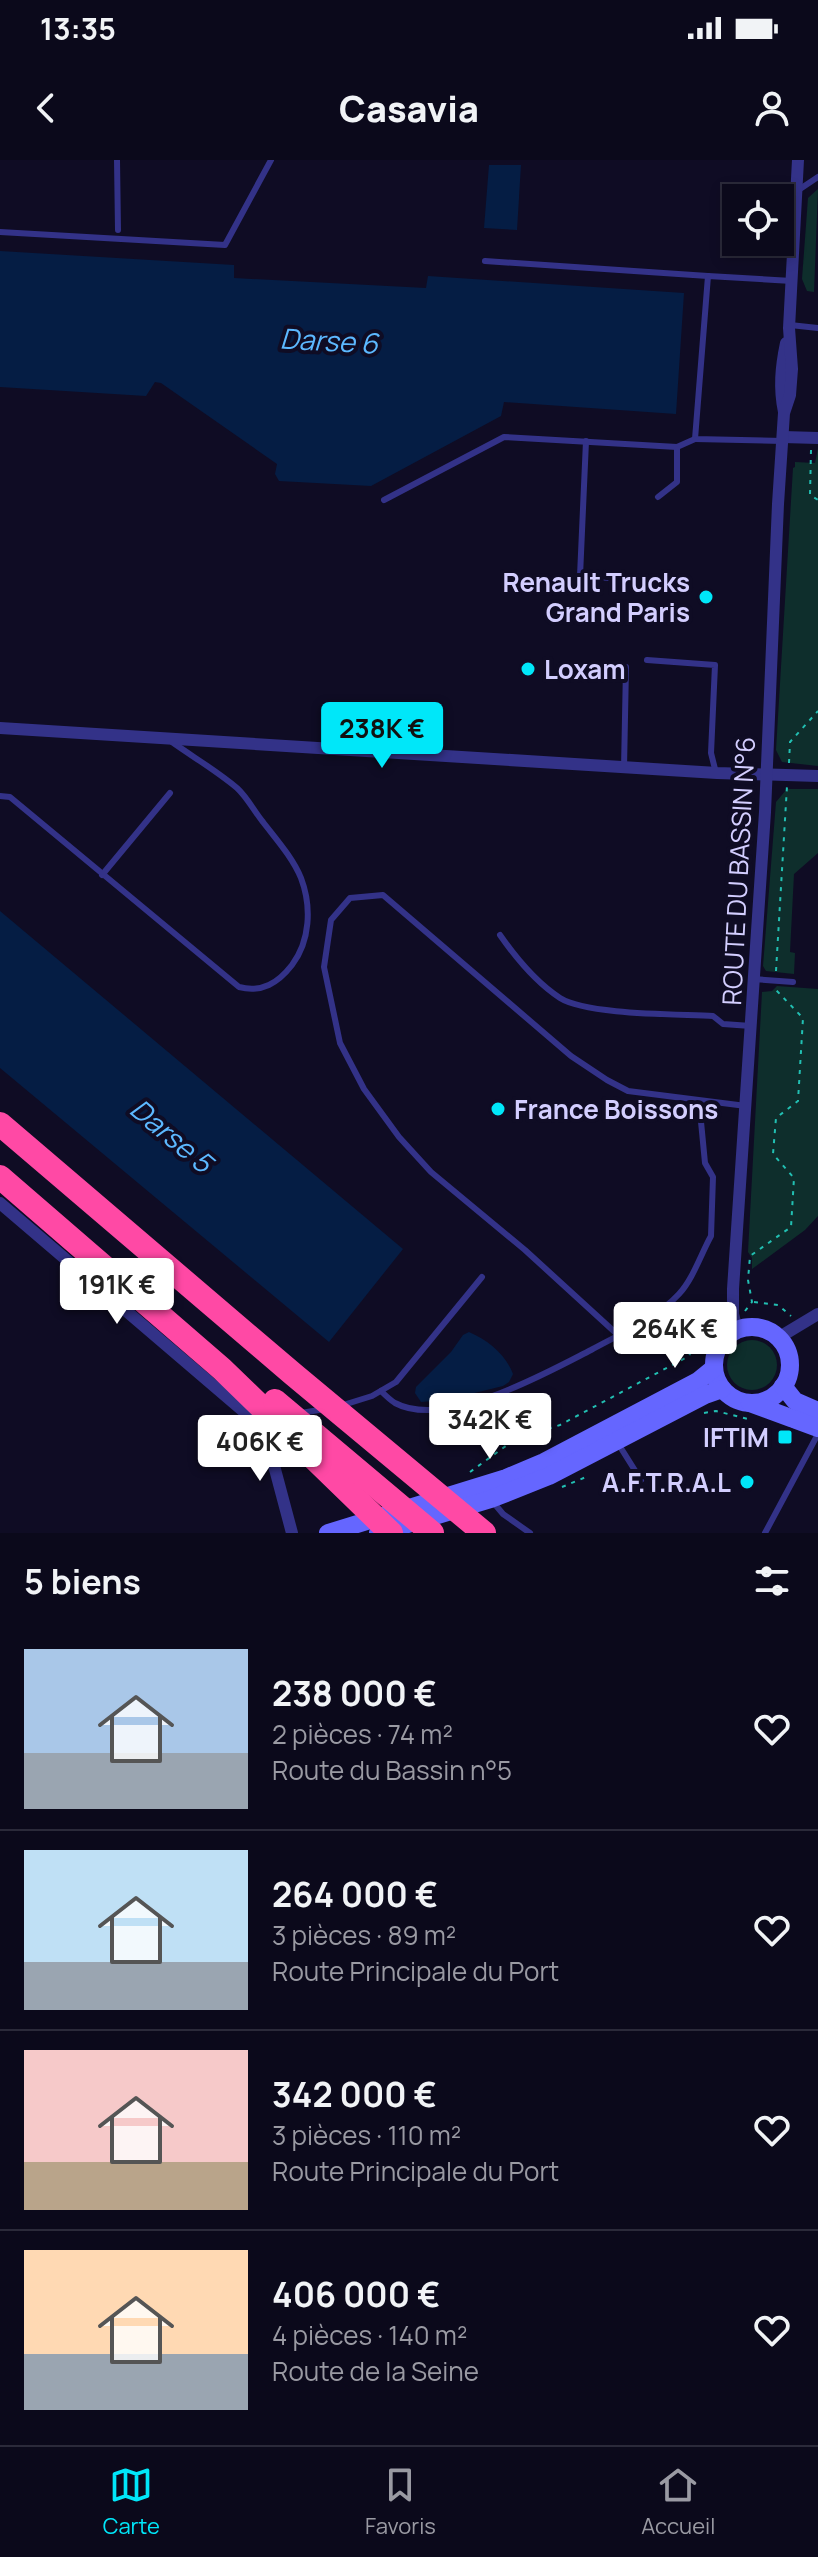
<!DOCTYPE html>
<html lang="fr">
<meta charset="utf-8">
<style>
body{margin:0;font-family:Manrope,sans-serif;background:#141224;color:#f1f3f6;height:100vh;display:flex;flex-direction:column;font-size:30px;white-space:nowrap}
*{box-sizing:border-box;margin:0}
p{font-size:26px;color:#9a9aa3}
.icon{flex:none;width:44px;height:44px;fill:none;stroke:currentColor;stroke-width:2;stroke-linecap:round;stroke-linejoin:round}
.map{position:relative;height:1373px;overflow:hidden}
.side{display:flex;flex-direction:column;background:#0b091b;flex:1}
.side>*{flex:none}
.fabs{position:absolute;left:722px;top:24px;display:grid;gap:16px}
.fabs a{display:grid;place-items:center;width:72px;height:72px;border-radius:0px;background:#0b091b;box-shadow:0 4px 12px #0003,0 0 0 2px #2b2a3a;font-size:40px}
.price{position:absolute;translate:-50% -68px;padding:0 18px;border-radius:8px;background:#fff;color:#222;font-size:26px;line-height:52px;filter:drop-shadow(0 2px 4px #0008)}
.price::after{content:'';position:absolute;left:50%;top:48px;width:24px;height:18px;margin-left:-12px;background:inherit;clip-path:polygon(0 0,100% 0,50% 100%)}
.price.selected{background:#00e7f9;color:#111}
ul{padding:0;list-style:none}
li{display:flex;align-items:center;gap:24px;height:200px;padding:0 24px}
li+li{border-top:2px solid #2b2a3a}
li span{display:grid;place-items:center;flex:none;width:224px;height:160px;border-radius:0px;color:#555}
li>.icon{margin-inline-start:auto}
span .icon{width:96px;height:96px;fill:#fffc;stroke-width:1}
li b{font-size:34px}
h2{display:flex;justify-content:space-between;align-items:center;height:96px;padding:0 24px;font-size:34px}
.status{display:flex;justify-content:space-between;align-items:center;height:56px;padding:0 40px;background:#0b091b;direction:ltr}
.status svg{height:22px;fill:currentColor}
header{display:flex;justify-content:space-between;align-items:center;height:104px;padding:0 24px;background:#0b091b;font-size:36px;font-weight:800}
.tab-bar{display:flex;justify-content:space-around;align-items:center;height:112px;border-top:2px solid #2b2a3a;background:#0b091b;font-size:22px;color:#9a9aa3}
.tab-bar a{display:grid;justify-items:center;gap:4px}
.tab-bar .selected{color:#00e7f9}
.map>svg:first-child{display:block}
.green{fill:#0e2e2c}
.water{fill:#051d44}
.lines{fill:none;stroke-linecap:round;stroke-linejoin:round}
.path{stroke:#22bfb2;stroke-width:2;stroke-dasharray:4 6;stroke-linecap:butt}
.service{stroke:#333288;stroke-width:6}
.minor{stroke:#333288;stroke-width:12}
.secondary{stroke:#6566ff;stroke-width:18}
.motorway{stroke:#ff49a5;stroke-width:24}
.poi-dot{fill:#00e7f9;stroke:#0f0c24;stroke-width:3}
.labels{text-anchor:middle;dominant-baseline:central;stroke-width:8;stroke-linejoin:round;paint-order:stroke}
.poi-label{font-size:26px;font-weight:bold;fill:#d3ceff;stroke:#0f0c24;text-anchor:end}
.street-label{font-size:26px;fill:#d3ceff;stroke:#0f0c24}
.water-label{font-size:28px;font-style:italic;fill:#5cb8ff;stroke:#0f0c24}
</style>
<div class="status"><b>13:35</b><svg viewBox="0 0 49 12"><path d="M0 12V9h3v3zM5 12V6h3v6zM10 12V3h3v9zM15 12V0h3v12zM26 1h20v11H26zM47 4h2v5h-2z"/></svg></div>
<header><svg class="icon" aria-label="back" viewBox="0 0 24 24"><path d="M15 5l-7 7 7 7"/></svg>Casavia<svg class="icon" aria-label="person" viewBox="0 0 24 24"><circle cx="12" cy="8" r="4"/><path d="M4 21q1-7 8-7t8 7"/></svg></header>
<div class="map">
<svg width="818" height="1373" viewBox="0 0 818 1373">
<rect width="100%" height="100%" fill="#0f0c24"/>
<g class="green">
<polygon points="818,29 814,132 807,131 802,119 808,38"/>
<polygon points="818,288 818,606 782,602 776,590 793,308 795,307 795,302 815,303"/>
<polygon points="787,629 818,629 818,693 794,714 790,792 795,793 794,814 766,811 763,806 776,642"/>
<polygon points="777,826 818,829 818,1056 805,1070 752,1109 752,1098 748,1092 762,832 772,831"/>
<circle cx="752" cy="1205" r="25"/>
</g>
<g class="water">
<polygon points="489,5 521,5 517,70 484,68"/>
<polygon points="0,91 234,105 234,118 426,128 428,116 684,133 676,254 504,242 501,256 371,326 279,321 275,314 277,304 161,223 155,222 146,236 0,227"/>
<polygon points="0,751 403,1089 329,1182 0,908"/>
<path d="M469,1172c19,8 37,23 44,42l-4,8 -6,4 -57,14 -25,2 -6,-9 1,-6 35,-35 12,-17z"/>
</g>
<g class="lines">
<g class="path">
<polyline points="811,290 810,335 818,340"/>
<polyline points="789,603 790,582 818,551"/>
<polyline points="776,811 787,626"/>
<polyline points="754,1142 778,1145 791,1156"/>
<polyline points="745,1151 752,1142 748,1120 750,1096 791,1067 794,1018 773,994 776,958 798,941 803,858 775,829"/>
<polyline points="704,1253 716,1251 748,1259"/>
<polyline points="470,1312 514,1280 560,1265 689,1196 702,1169 720,1158"/>
<polyline points="562,1327 586,1317 587,1314"/>
</g>
<g class="service">
<polyline points="117,0 118,70"/>
<polyline points="797,31 818,17"/>
<polyline points="0,72 225,85 271,0"/>
<polyline points="485,101 708,116"/>
<polyline points="790,165 818,168"/>
<polyline points="586,281 580,416 641,420"/>
<polyline points="783,281 695,279 708,116 792,121"/>
<polyline points="658,337 677,322 677,287"/>
<polyline points="384,340 504,277 677,287 695,279"/>
<polyline points="647,500 715,505 711,593 716,613"/>
<polyline points="624,608 626,507"/>
<path d="M0,636l10,1 229,190c23,6 39,-4 53,-22 18,-24 20,-58 9,-87 -8,-20 -25,-39 -38,-56 -9,-11 -16,-25 -26,-34 -20,-17 -44,-31 -65,-46"/>
<polyline points="102,715 170,633"/>
<path d="M500,775c16,23 37,48 60,63 27,17 118,16 153,18l10,8 28,2"/>
<polyline points="753,819 793,822"/>
<polyline points="618,1175 525,1090 431,1012 399,977 364,929 340,883 324,807 331,760 350,738 383,735 571,896 607,920 628,931 746,946"/>
<path d="M381,1231c4,4 9,9 14,12 50,27 151,-30 196,-53 29,-16 65,-31 88,-56 14,-15 22,-40 32,-58l2,-59 -8,-14 -6,-62"/>
<polyline points="340,1246 372,1236 396,1222 482,1117"/>
<polyline points="301,1253 325,1249"/>
<polyline points="619,1285 641,1320"/>
<polyline points="493,1342 503,1354 530,1373"/>
<polyline points="765,1373 818,1274"/>
</g>
<g class="minor">
<path d="M784,252c-5,-24 -3,-45 2,-69"/>
<polyline points="783,277 818,278"/>
<polyline points="0,568 717,613 818,616"/>
<polyline points="0,1043 256,1262 268,1283 292,1373"/>
<polyline points="737,1170 733,1154 733,1129 765,652 778,344 784,253 790,235 792,209 789,168 798,0"/>
<polyline points="778,1178 818,1154"/>
</g>
<g class="secondary">
<circle cx="752" cy="1205" r="38"/>
<polyline points="783,1226 795,1241 818,1251"/>
<polyline points="750,1243 818,1268"/>
<polyline points="328,1373 506,1318 544,1302 698,1221 714,1208"/>
<polyline points="378,1373 491,1339 549,1316 705,1235 722,1229"/>
</g>
<g class="motorway">
<polyline points="0,964 293,1214 484,1373"/>
<polyline points="0,1017 222,1209 391,1373"/>
<polyline points="275,1241 432,1373"/>
</g>
</g>
<g class="poi-dot">
<circle cx="706" cy="437" r="8"/>
<circle cx="528" cy="509" r="8"/>
<circle cx="498" cy="949" r="8"/>
<rect x="777" y="1269" width="16" height="16" rx="4"/>
<circle cx="747" cy="1322" r="8"/>
</g>
<g class="labels">
<g class="poi-label">
<text x="690" y="422">Renault Trucks<tspan x="690" dy="30">Grand Paris</tspan></text>
<text x="544" y="509" text-anchor="start">Loxam</text>
<text x="514" y="949" text-anchor="start">France Boissons</text>
<text x="769" y="1277">IFTIM</text>
<text x="731" y="1322">A.F.T.R.A.L</text>
</g>
<g class="street-label">
<text transform="translate(738 711) rotate(-87)">ROUTE DU BASSIN N°6</text>
</g>
<g class="water-label">
<text transform="translate(329 180) rotate(3)">Darse 6</text>
<text transform="translate(172 975) rotate(40)">Darse 5</text>
</g>
</g>
</svg>
<div class="fabs">
<a><svg class="icon" aria-label="locate" viewBox="0 0 24 24"><circle cx="12" cy="12" r="6"/><path d="M12 2v4M12 18v4M2 12h4M18 12h4"/></svg></a>
</div>
<b class="price selected" style="left:382px;top:610px">238K €</b>
<b class="price" style="left:117px;top:1166px">191K €</b>
<b class="price" style="left:675px;top:1210px">264K €</b>
<b class="price" style="left:490px;top:1301px">342K €</b>
<b class="price" style="left:260px;top:1323px">406K €</b>
</div>
<section class="side">
<h2>5 biens<svg class="icon" aria-label="filters" viewBox="0 0 24 24"><path d="M4 7h16M4 17h16"/><circle cx="9" cy="7" r="2"/><circle cx="15" cy="17" r="2"/></svg></h2>
<ul>
<li><span style="background:linear-gradient(#a9c7e8 65%,#9aa5b1 0)"><svg class="icon" aria-label="home" viewBox="0 0 24 24"><path d="M3 11l9-7 9 7M6 9v11h12V9"/></svg></span><div><b>238 000 €</b><p>2 pièces · 74 m²</p><p>Route du Bassin n°5</p></div><svg class="icon" aria-label="heart" viewBox="0 0 24 24"><path d="M12 20l-8-8c-3-5 5-10 8-4 3-6 11-1 8 4z"/></svg></li>
<li><span style="background:linear-gradient(#bfe0f5 70%,#9aa5b1 0)"><svg class="icon" aria-label="home" viewBox="0 0 24 24"><path d="M3 11l9-7 9 7M6 9v11h12V9"/></svg></span><div><b>264 000 €</b><p>3 pièces · 89 m²</p><p>Route Principale du Port</p></div><svg class="icon" aria-label="heart" viewBox="0 0 24 24"><path d="M12 20l-8-8c-3-5 5-10 8-4 3-6 11-1 8 4z"/></svg></li>
<li><span style="background:linear-gradient(#f6c9c9 70%,#b9a48a 0)"><svg class="icon" aria-label="home" viewBox="0 0 24 24"><path d="M3 11l9-7 9 7M6 9v11h12V9"/></svg></span><div><b>342 000 €</b><p>3 pièces · 110 m²</p><p>Route Principale du Port</p></div><svg class="icon" aria-label="heart" viewBox="0 0 24 24"><path d="M12 20l-8-8c-3-5 5-10 8-4 3-6 11-1 8 4z"/></svg></li>
<li><span style="background:linear-gradient(#ffd9b3 65%,#9aa5b1 0)"><svg class="icon" aria-label="home" viewBox="0 0 24 24"><path d="M3 11l9-7 9 7M6 9v11h12V9"/></svg></span><div><b>406 000 €</b><p>4 pièces · 140 m²</p><p>Route de la Seine</p></div><svg class="icon" aria-label="heart" viewBox="0 0 24 24"><path d="M12 20l-8-8c-3-5 5-10 8-4 3-6 11-1 8 4z"/></svg></li>
</ul>
</section>
<nav class="tab-bar">
<a class="selected"><svg class="icon" aria-label="map" viewBox="0 0 24 24"><path d="M3 6l6-2 6 2 6-2v14l-6 2-6-2-6 2zM9 4v14M15 6v14"/></svg>Carte</a>
<a><svg class="icon" aria-label="saved" viewBox="0 0 24 24"><path d="M7 4h10v16l-5-4-5 4z"/></svg>Favoris</a>
<a><svg class="icon" aria-label="home" viewBox="0 0 24 24"><path d="M3 11l9-7 9 7M6 9v11h12V9"/></svg>Accueil</a>
</nav>
